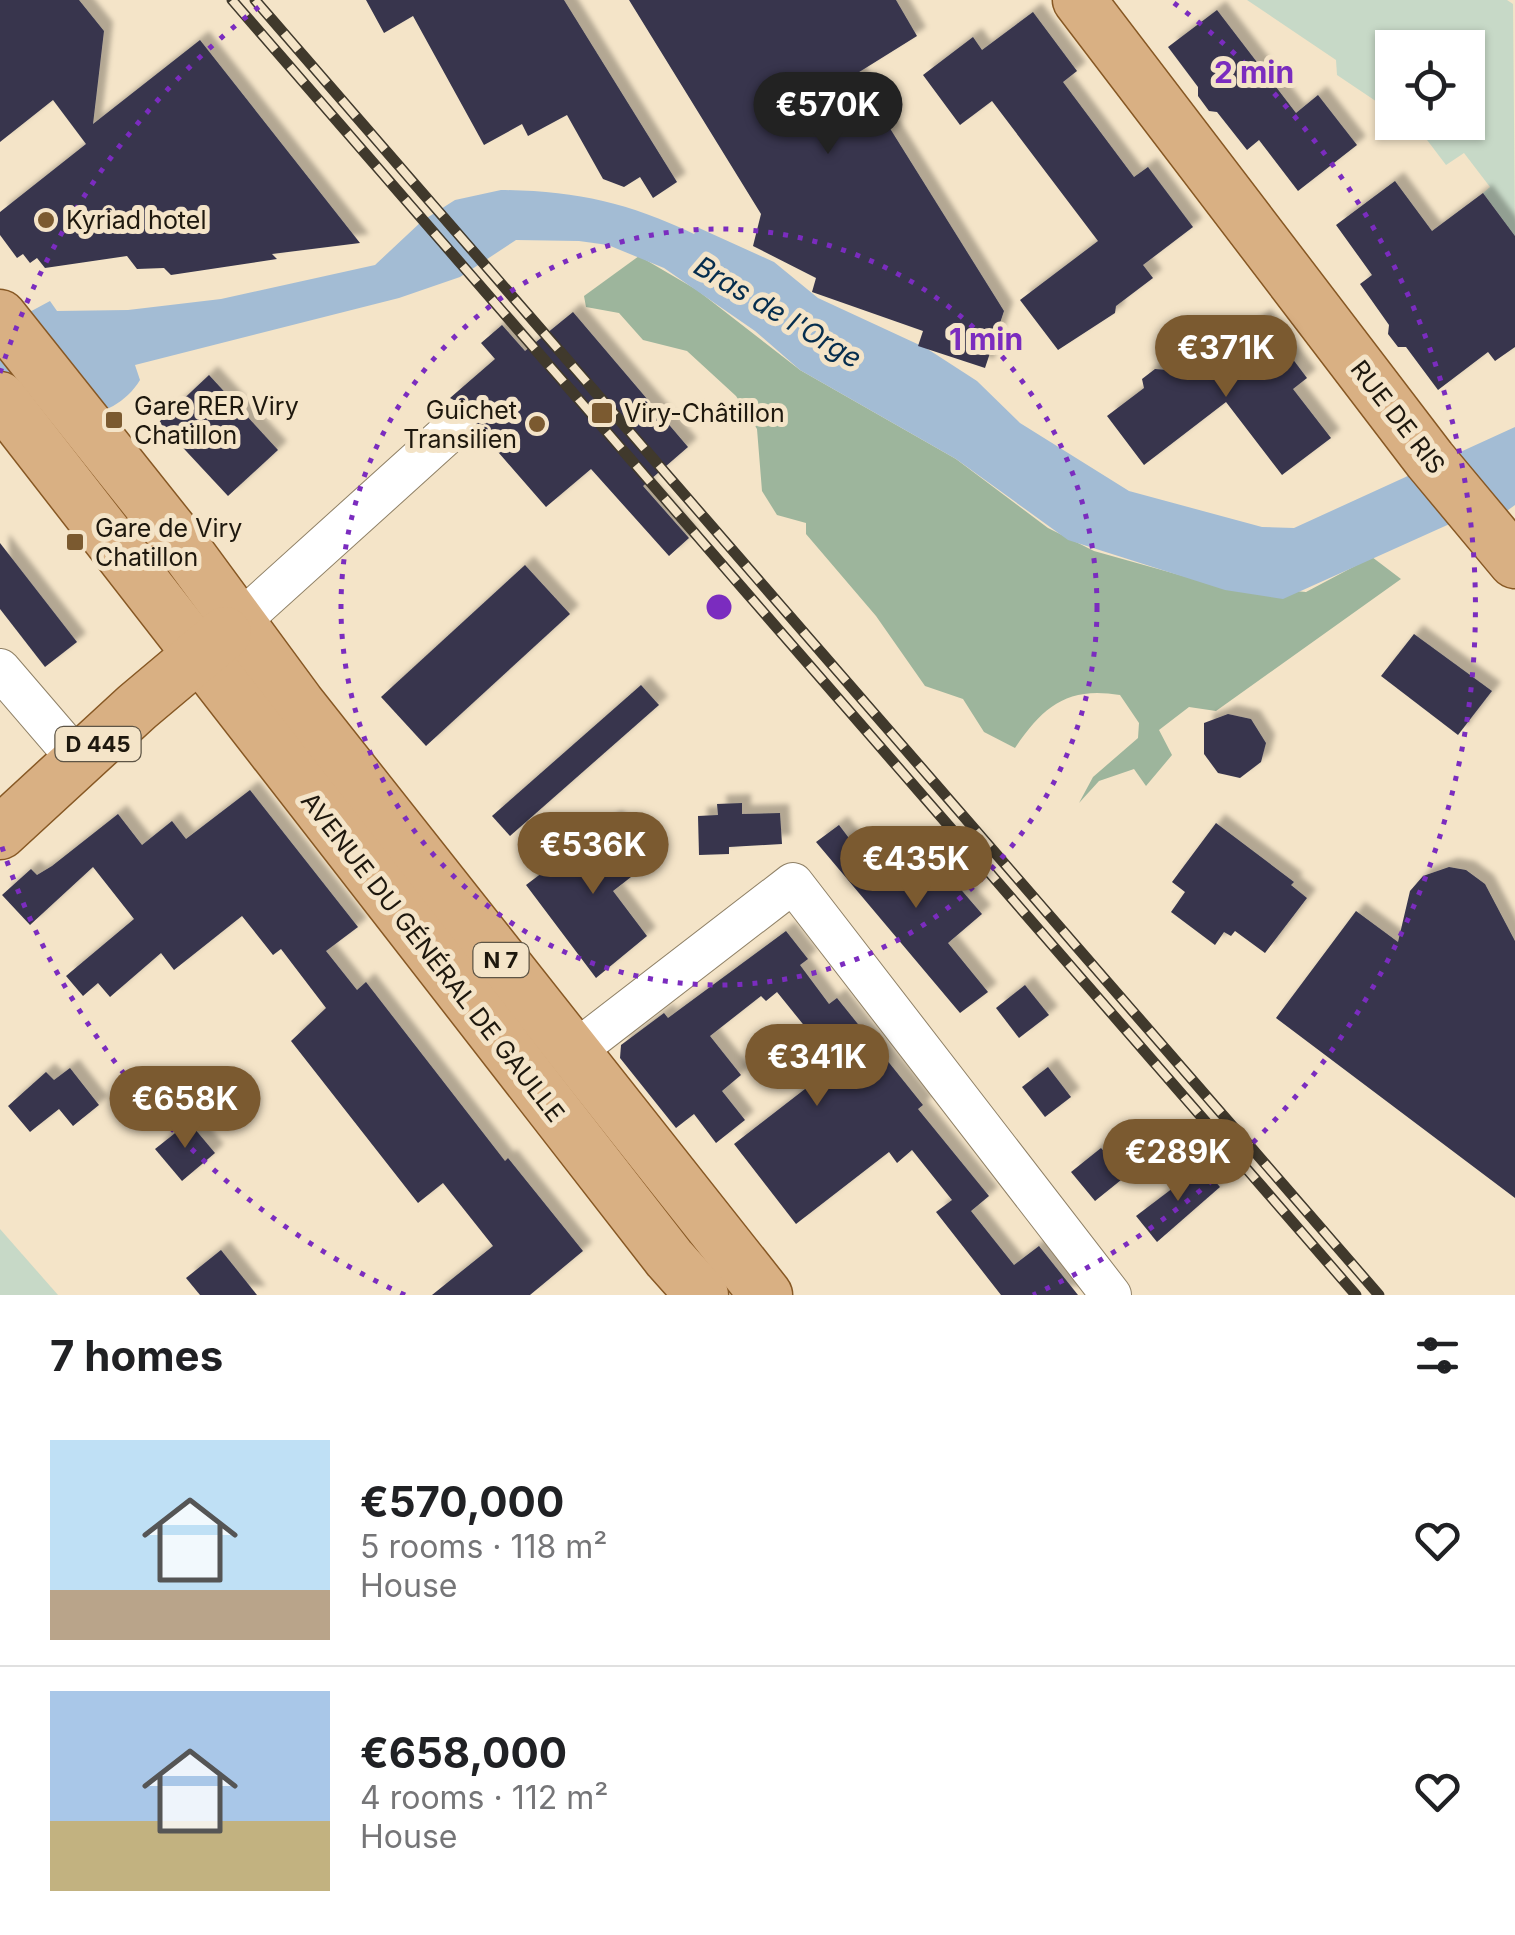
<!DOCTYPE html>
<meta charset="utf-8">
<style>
body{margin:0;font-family:Inter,sans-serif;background:#f6f6f6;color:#202124;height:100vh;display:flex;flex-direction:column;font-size:38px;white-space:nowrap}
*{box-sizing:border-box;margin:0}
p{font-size:32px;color:#757577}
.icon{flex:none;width:55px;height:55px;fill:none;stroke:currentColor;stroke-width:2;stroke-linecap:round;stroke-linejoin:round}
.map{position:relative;height:1295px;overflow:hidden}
.sheet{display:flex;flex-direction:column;background:#fff;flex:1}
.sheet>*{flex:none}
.tools{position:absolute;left:1375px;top:30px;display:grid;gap:20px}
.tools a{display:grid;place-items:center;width:110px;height:110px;border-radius:0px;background:#fff;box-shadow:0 2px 8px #0004;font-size:50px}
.price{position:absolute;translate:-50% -85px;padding:0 22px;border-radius:35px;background:#7b5a30;color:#fff;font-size:32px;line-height:65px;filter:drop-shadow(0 2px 5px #0008)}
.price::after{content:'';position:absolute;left:50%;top:60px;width:30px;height:22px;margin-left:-15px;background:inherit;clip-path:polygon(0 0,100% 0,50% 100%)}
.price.current{background:#222;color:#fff}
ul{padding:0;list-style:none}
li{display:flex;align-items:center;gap:30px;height:250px;padding:0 50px}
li+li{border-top:2px solid #e0e0e0}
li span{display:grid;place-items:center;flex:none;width:280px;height:200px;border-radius:0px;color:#555}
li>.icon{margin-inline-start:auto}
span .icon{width:120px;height:120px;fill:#fffc;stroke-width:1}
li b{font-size:42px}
h2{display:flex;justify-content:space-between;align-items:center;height:120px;padding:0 50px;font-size:42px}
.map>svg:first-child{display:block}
.green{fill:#c7d9c7}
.forest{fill:#9db59c}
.water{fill:#a3bcd4}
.building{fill:#37364e;filter:url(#shadow)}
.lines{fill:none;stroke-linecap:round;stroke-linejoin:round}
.minor-casing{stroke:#8f8066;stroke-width:42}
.major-casing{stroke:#875824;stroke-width:55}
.minor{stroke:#fff;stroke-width:40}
.major{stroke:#d9b083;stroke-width:52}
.rail-casing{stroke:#40392c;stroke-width:11}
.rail{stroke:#f4e4c8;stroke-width:8;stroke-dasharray:22;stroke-linecap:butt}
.ring{fill:none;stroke:#7b2cbf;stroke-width:5;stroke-dasharray:5 10}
.poi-dot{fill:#7b5a30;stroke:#f4e4c8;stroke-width:4}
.labels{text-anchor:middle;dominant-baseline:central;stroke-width:10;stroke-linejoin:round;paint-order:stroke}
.shield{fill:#f4e4c8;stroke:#5e5546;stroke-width:2.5}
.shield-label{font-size:22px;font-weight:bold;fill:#1e180e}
.poi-label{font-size:25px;fill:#1e180e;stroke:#f4e4c8;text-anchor:start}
.street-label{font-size:25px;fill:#1e180e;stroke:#f4e4c8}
.water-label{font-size:28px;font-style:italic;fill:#052d4e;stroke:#f4e4c8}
.centre{fill:#7b2cbf;stroke:#f4e4c8;stroke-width:5}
.ring-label{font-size:30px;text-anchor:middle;font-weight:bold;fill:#7b2cbf;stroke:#f4e4c8;stroke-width:10;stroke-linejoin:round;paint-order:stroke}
</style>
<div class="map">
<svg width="1515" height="1295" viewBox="0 0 1515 1295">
<defs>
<filter id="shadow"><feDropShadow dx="9" dy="-9" stdDeviation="2.5" flood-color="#0004"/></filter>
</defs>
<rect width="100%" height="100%" fill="#f4e4c8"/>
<g class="green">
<polygon points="1247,0 1507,0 1513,4 1515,236 1483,193 1490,187 1464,153 1446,165 1421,132 1408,123 1468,122 1468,48 1392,48 1392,112 1337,75 1336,60"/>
<polygon points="0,1229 58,1295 0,1295"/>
</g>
<path class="forest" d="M639,256l58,34 103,80 156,89 92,69 46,23 114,32 98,9 66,-35 29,22 -185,132 -27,-4 -30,23 13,25 -26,31 -12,-17 -35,12 -20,22 14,-26 45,-39 1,-15 -19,-28c-52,-9 -77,11 -105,53l-31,-16 -21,-33 -38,-13 -49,-70 -70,-82v-11l-29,-8 -15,-24 -5,-62 -21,-33 -49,-45 -44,-11 -24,-27 -33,-6 -2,-11z"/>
<path class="water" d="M501,190c75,1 125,12 193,44l5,-6 75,34 44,36 108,50 51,33 43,42 109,68 133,36 32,1 221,-101v78l-11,8 -50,9 -171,77 -58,-9 -157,-50 -112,-81 -156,-89 -45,-39 -91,-63 -56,-23 -29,-4 -63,-1 -56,37 -61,21 -264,67 5,15c-28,46 -91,41 -140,47v-99l50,-27 7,10 71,-1 93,-11 154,-34 47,-44 33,-21z"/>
<g class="building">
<polygon points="0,0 79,0 104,31 93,124 200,40 360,243 272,254 277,259 171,275 164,268 137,269 127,256 45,268 37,258 30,263 23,254 17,258 0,235 0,212 86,144 53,100 0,142"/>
<polygon points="366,0 564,0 677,182 653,198 640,177 624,187 603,179 567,115 528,136 522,124 484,145 413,16 384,33"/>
<polygon points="629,0 896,0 917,36 856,74 1004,311 985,368 918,346 923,331 812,292 816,278 753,246 761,214"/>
<polygon points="1217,10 1296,113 1318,95 1357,145 1298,191 1259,140 1247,150 1217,112 1209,111 1198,96 1198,87 1168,47"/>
<polygon points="1033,12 1077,71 1063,82 1134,177 1148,167 1193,227 1143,265 1153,278 1116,306 1115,313 1058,350 1020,300 1098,241 992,101 960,125 923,75 973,37 982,50"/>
<polygon points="1395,181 1432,231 1483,193 1515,236 1515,347 1495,361 1488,352 1438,390 1406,347 1398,347 1388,334 1389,325 1360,284 1372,275 1336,225"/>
<polygon points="573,312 688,447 643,486 689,538 669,556 591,469 546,507 479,430 474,411 450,398 495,359 481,343 502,325 525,351"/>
<polygon points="1262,318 1307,378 1293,389 1331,438 1282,475 1226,402 1144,465 1107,416 1144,388 1142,379 1155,369 1168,370 1202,343 1212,356"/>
<polygon points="209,375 278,450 228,496 159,422"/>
<polygon points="0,543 77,642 45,667 0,609"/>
<polygon points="525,565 570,614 426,746 381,697"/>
<polygon points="1414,634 1492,691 1458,735 1381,676"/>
<polygon points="641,685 659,705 510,836 492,816"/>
<polygon points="1228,714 1251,719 1266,743 1261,762 1240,778 1218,773 1204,754 1204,723"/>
<polygon points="250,790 358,927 326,951 357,990 366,982 505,1161 508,1158 583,1251 530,1295 432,1295 493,1246 443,1183 418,1203 291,1041 326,1008 281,949 273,955 242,916 174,970 161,953 110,997 98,983 83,996 66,976 134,919 93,867 30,925 2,895 31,869 37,875 52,866 118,814 142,845 172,821 186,839"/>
<polygon points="742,803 742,814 780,813 782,844 729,847 729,854 699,855 698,816 718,815 717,804"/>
<polygon points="613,819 649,863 613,891 647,936 596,978 526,885"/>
<polygon points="1216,823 1294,882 1291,885 1307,898 1265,953 1235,931 1231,936 1224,932 1215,945 1171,912 1185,892 1172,882"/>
<polygon points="839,825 877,875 920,842 982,914 948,943 988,992 960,1013 816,842"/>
<polygon points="1449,867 1466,870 1485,884 1515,941 1515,1198 1276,1018 1356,911 1398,942 1410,891 1423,876"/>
<polygon points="786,931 808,959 800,965 829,1004 837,998 923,1105 918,1109 989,1196 971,1211 1014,1265 1039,1246 1078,1295 1001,1295 936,1212 952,1200 912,1150 897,1163 889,1152 796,1224 734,1144 836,1065 777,992 766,1001 761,996 710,1036 741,1075 722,1091 745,1120 716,1143 694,1114 676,1128 620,1058 621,1045 664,1013 668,1018"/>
<polygon points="1025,985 1049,1015 1019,1038 996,1008"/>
<polygon points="1048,1067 1071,1097 1045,1117 1022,1087"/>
<polygon points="70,1068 99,1105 73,1126 59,1109 30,1132 8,1106 46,1072 54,1080"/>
<polygon points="189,1122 215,1153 182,1181 155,1149"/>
<polygon points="1101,1148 1118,1168 1114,1171 1121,1180 1095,1201 1071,1172"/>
<polygon points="1202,1166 1220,1187 1157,1242 1136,1216"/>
<polygon points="221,1250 257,1295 200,1295 186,1278"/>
</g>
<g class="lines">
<defs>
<g id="minor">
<polyline points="238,623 456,426"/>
<polyline points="0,669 79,761"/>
<polyline points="575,1051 793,883 1111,1295"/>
</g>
<g id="major">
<polyline points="1079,0 1430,460 1515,562"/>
<polyline points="0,316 176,537 298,703 766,1295"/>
<polyline points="0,398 669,1258 702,1295"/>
<polyline points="0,833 137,707 225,633"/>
</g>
</defs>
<use href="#minor" class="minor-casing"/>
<use href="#major" class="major-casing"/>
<use href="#minor" class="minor"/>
<use href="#major" class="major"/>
<defs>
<g id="rail">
<polyline points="232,0 1356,1295"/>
<polyline points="255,0 1379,1295"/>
</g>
</defs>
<use href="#rail" class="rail-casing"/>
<use href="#rail" class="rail"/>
</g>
<g class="ring">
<circle cx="719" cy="607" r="378"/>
<path d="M405 1295A756 756 0 0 1 0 841M0 373A756 756 0 0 1 264 3M1174 3A756 756 0 0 1 1033 1295"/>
</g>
<g class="poi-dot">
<circle cx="46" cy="220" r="10"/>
<rect x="590" y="401" width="24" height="24" rx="5"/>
<rect x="104" y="410" width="20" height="20" rx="5"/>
<circle cx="537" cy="424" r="10"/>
<rect x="65" y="532" width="20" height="20" rx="5"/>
</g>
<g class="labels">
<g class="shield">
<rect x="55.5" y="727" width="85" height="34" rx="8"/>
<rect x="473.5" y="943" width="55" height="34" rx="8"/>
</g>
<g class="shield-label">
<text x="98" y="744">D 445</text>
<text x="501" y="960">N 7</text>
</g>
<g class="poi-label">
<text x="66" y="220">Kyriad hotel</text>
<text x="134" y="406">Gare RER Viry<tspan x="134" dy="29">Chatillon</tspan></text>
<text x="517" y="410" text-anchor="end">Guichet<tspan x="517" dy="29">Transilien</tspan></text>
<text x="624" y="413">Viry-Châtillon</text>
<text x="95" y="528">Gare de Viry<tspan x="95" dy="29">Chatillon</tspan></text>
</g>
<g class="street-label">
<text transform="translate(1398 417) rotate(52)">RUE DE RIS</text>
<text transform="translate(433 957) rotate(52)">AVENUE DU GÉNÉRAL DE GAULLE</text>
</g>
<g class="water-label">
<text transform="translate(778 312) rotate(31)">Bras de l'Orge</text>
</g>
</g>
<circle cx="719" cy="607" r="15" class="centre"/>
<g class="ring-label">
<text x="1254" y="83">2 min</text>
<text x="986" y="350">1 min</text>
</g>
</svg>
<div class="tools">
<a><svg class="icon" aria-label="locate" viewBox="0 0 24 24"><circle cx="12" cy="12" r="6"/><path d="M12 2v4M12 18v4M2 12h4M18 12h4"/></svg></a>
</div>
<b class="price current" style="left:828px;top:157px">€570K</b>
<b class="price" style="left:1226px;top:400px">€371K</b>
<b class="price" style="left:593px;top:897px">€536K</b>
<b class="price" style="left:916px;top:911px">€435K</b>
<b class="price" style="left:817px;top:1109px">€341K</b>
<b class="price" style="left:185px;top:1151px">€658K</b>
<b class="price" style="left:1178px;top:1204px">€289K</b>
</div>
<section class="sheet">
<h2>7 homes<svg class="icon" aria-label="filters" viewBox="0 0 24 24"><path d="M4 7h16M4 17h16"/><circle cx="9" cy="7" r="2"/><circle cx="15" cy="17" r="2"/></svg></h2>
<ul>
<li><span style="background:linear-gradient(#bfe0f5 75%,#b9a48a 0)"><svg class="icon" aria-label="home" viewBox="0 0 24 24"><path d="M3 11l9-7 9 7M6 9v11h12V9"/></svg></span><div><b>€570,000</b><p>5 rooms · 118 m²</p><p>House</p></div><svg class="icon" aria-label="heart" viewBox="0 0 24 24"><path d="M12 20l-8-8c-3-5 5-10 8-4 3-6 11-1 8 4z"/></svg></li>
<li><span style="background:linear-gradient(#a9c7e8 65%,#c2b280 0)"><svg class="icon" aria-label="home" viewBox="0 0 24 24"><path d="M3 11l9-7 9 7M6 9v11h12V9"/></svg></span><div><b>€658,000</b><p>4 rooms · 112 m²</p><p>House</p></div><svg class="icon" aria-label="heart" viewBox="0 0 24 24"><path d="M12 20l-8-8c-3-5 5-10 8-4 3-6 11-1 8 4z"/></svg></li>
</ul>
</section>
